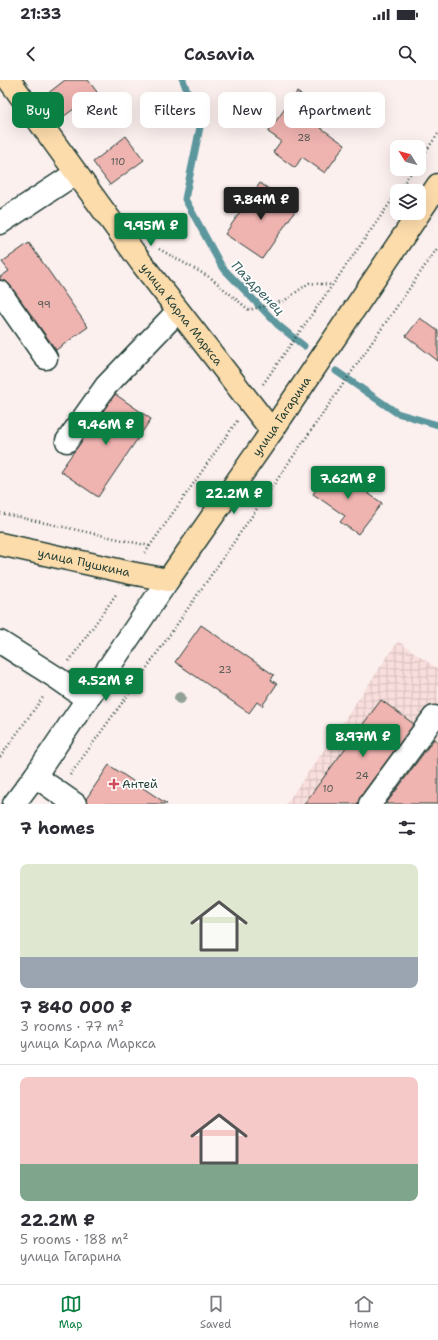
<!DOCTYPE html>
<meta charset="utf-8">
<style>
body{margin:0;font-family:"Shantell Sans",sans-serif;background:#f7f7f7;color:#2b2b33;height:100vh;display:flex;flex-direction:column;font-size:15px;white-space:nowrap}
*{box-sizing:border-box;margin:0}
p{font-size:13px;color:#7c7c81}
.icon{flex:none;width:22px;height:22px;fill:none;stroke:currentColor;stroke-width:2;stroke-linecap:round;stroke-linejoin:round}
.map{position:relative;height:724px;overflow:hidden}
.sheet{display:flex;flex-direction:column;background:#fff;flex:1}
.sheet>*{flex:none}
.banner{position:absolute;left:12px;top:12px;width:414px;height:36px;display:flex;gap:8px}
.needle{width:26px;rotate:307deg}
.controls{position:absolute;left:390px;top:60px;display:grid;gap:8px}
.controls a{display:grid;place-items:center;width:36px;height:36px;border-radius:8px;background:#fff;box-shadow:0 4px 16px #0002;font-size:20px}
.price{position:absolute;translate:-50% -34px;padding:0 9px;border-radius:4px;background:#0b8043;color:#fff;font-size:13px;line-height:26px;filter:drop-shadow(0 1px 2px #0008)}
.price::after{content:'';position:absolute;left:50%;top:24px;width:12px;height:9px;margin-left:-6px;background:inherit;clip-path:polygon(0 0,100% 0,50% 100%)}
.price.selected{background:#222;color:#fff}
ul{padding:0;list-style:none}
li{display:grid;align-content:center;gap:8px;height:212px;padding:0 20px}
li+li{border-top:1px solid #e1e1e2}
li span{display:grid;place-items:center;height:124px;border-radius:8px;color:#555}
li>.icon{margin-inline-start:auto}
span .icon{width:72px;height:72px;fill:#fffc;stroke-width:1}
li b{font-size:17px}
h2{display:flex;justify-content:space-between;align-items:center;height:48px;padding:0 20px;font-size:17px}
.chip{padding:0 14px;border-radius:8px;background:#fff;box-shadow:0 4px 16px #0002;font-size:14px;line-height:36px}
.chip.selected{background:#0b8043;color:#fff}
.status{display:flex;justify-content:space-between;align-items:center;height:28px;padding:0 20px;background:#fff;direction:ltr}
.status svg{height:11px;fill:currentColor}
header{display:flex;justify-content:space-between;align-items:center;height:52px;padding:0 20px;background:#fff;font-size:18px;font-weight:600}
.tab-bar{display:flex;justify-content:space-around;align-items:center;height:56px;border-top:1px solid #e1e1e2;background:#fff;font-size:11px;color:#7c7c81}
.tab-bar a{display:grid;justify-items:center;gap:2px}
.tab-bar .selected{color:#0b8043}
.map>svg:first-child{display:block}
.industrial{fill:url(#industrial-grid)}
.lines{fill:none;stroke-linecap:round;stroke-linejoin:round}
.stream{stroke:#5d979e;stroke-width:7}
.building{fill:#efb3b0;stroke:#1f3d34}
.minor-casing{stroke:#1f3d34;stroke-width:25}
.major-casing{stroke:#1f3d34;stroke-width:25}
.path{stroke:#1f3d34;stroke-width:2.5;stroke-dasharray:1 3;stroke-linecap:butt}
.minor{stroke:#fff;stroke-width:22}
.major{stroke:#fddcac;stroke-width:22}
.tree{fill:#92a196}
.poi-dot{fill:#d1495b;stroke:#fff;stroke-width:1.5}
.labels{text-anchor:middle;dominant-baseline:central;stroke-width:3.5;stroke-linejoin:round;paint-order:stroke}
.number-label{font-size:10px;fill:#535a53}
.street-label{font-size:12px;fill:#1f3d34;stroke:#fff}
.poi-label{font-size:12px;fill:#1f3d34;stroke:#fff;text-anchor:start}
.water-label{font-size:13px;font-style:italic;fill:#396260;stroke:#fff}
</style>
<div class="status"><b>21:33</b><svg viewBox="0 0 49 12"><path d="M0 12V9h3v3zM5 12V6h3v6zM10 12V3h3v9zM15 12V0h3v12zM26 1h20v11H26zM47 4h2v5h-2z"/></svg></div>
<header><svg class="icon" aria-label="back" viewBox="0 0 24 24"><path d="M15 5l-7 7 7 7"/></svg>Casavia<svg class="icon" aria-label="search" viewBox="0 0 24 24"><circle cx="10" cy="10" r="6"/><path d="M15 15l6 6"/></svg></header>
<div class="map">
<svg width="438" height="724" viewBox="0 0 438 724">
<defs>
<pattern id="industrial-grid" width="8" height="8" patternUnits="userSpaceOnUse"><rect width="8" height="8" fill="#f8dedc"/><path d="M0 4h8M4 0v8" fill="none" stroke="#d4bfbd"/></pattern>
</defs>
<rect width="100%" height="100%" fill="#fcf0ef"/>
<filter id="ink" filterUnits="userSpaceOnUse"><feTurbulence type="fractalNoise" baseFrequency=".025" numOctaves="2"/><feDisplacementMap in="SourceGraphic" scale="8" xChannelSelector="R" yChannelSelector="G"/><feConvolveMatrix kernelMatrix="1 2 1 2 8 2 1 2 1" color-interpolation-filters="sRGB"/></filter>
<g filter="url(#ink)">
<polygon class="industrial" points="398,561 438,589 438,724 286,724 321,674"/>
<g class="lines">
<g class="stream">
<polyline points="183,0 200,47 185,119 222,187 278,245 304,266"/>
<polyline points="336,291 397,333 438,345"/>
</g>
</g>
<g class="building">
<polygon points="65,0 88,0 97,12 63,37 47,14"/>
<polygon points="297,12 330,36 321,48 345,65 325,93 302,77 295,88 273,72 281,61 268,52"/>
<polygon points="126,56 144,80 110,105 93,82"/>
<polygon points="260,103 297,128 262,179 225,154"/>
<polygon points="29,163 88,247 56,270 10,205 6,201 0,200 0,197 9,191 2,182"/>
<polygon points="420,238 438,251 438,281 406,256"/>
<polygon points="115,314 151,339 98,417 60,391"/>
<polygon points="332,388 382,423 358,454 340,442 345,436 313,414"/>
<polygon points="201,545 274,595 271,600 277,604 262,626 257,622 249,633 175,582"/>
<polygon points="381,620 414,644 360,717 358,724 304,724"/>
<polygon points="434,659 438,662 438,724 386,724"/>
<polygon points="109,685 167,724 87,724 86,719"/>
</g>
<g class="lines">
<defs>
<g id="minor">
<polyline points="0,143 76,93"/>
<polyline points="0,212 46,278"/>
<polyline points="67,361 106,306 178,231"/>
<polyline points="0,562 57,598 87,619"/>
<polyline points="35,696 75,724"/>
<polyline points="14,724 35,696 168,500"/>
<polyline points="370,724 434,637"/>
</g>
<g id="major">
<path id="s1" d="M9,0l134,185 129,166"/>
<path id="s2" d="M0,464l131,29 37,7 104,-149 166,-246"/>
</g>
</defs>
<use href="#minor" class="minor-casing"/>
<use href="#major" class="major-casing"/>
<g class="path">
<polyline points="419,81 438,54"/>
<polyline points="398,111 414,89"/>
<polyline points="159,169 211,198 249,230 284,221 309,203 332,205"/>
<polyline points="263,304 397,113"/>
<polyline points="0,433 150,466"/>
<polyline points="145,473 237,341"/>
<polyline points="69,581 117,513"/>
<polyline points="0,677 44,616"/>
<polyline points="70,695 135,605 438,167"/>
</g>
<use href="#minor" class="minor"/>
<use href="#major" class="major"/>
</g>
<circle class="tree" cx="180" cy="618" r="6"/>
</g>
<path class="poi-dot" d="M112 698h4v4h4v4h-4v4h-4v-4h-4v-4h4z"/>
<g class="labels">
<g class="number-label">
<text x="304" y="57">28</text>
<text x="118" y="81">110</text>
<text x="44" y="224">99</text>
<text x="225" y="589">23</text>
<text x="362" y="695">24</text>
<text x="328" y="708">10</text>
</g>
<g class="street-label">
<text stroke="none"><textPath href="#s1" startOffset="291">улица Карла Маркса</textPath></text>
<text stroke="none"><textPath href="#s2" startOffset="371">улица Гагарина</textPath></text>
<text stroke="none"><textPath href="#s2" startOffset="86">улица Пушкина</textPath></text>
</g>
<g class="poi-label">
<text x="122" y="704">Антей</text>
</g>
<g class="water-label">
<text transform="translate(258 208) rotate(46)">Паздренец</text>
</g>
</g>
</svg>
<div class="controls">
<a><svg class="needle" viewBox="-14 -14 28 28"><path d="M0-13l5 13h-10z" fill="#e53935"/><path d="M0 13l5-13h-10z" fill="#7c7c81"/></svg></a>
<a><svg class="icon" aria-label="layers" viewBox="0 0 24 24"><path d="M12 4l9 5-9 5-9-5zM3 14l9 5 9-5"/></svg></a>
</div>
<b class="price selected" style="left:261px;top:141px">7.84M ₽</b>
<b class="price" style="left:151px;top:167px">9.95M ₽</b>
<b class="price" style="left:106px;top:366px">9.46M ₽</b>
<b class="price" style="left:348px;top:420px">7.62M ₽</b>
<b class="price" style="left:234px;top:435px">22.2M ₽</b>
<b class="price" style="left:106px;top:622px">4.52M ₽</b>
<b class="price" style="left:363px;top:678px">8.97M ₽</b>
<div class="banner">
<a class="chip selected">Buy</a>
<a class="chip">Rent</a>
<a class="chip">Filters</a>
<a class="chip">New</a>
<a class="chip">Apartment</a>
</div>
</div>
<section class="sheet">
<h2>7 homes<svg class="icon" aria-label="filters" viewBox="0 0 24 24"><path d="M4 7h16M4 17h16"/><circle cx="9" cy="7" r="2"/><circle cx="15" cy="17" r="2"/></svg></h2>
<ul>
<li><span style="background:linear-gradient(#dfe7d0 75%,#9aa5b1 0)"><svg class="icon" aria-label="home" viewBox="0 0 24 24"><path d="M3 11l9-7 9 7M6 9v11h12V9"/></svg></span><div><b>7 840 000 ₽</b><p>3 rooms · 77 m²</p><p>улица Карла Маркса</p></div></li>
<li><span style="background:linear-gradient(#f6c9c9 70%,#7fa58c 0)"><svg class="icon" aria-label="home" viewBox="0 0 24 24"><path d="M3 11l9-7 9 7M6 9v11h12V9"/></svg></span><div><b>22.2M ₽</b><p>5 rooms · 188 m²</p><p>улица Гагарина</p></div></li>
</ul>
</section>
<nav class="tab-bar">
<a class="selected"><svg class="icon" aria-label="map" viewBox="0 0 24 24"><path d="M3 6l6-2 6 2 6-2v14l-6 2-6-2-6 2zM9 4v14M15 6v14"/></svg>Map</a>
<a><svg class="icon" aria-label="saved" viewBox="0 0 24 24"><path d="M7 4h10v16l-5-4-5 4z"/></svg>Saved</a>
<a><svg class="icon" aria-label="home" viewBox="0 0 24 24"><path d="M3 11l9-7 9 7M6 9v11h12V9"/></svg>Home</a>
</nav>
